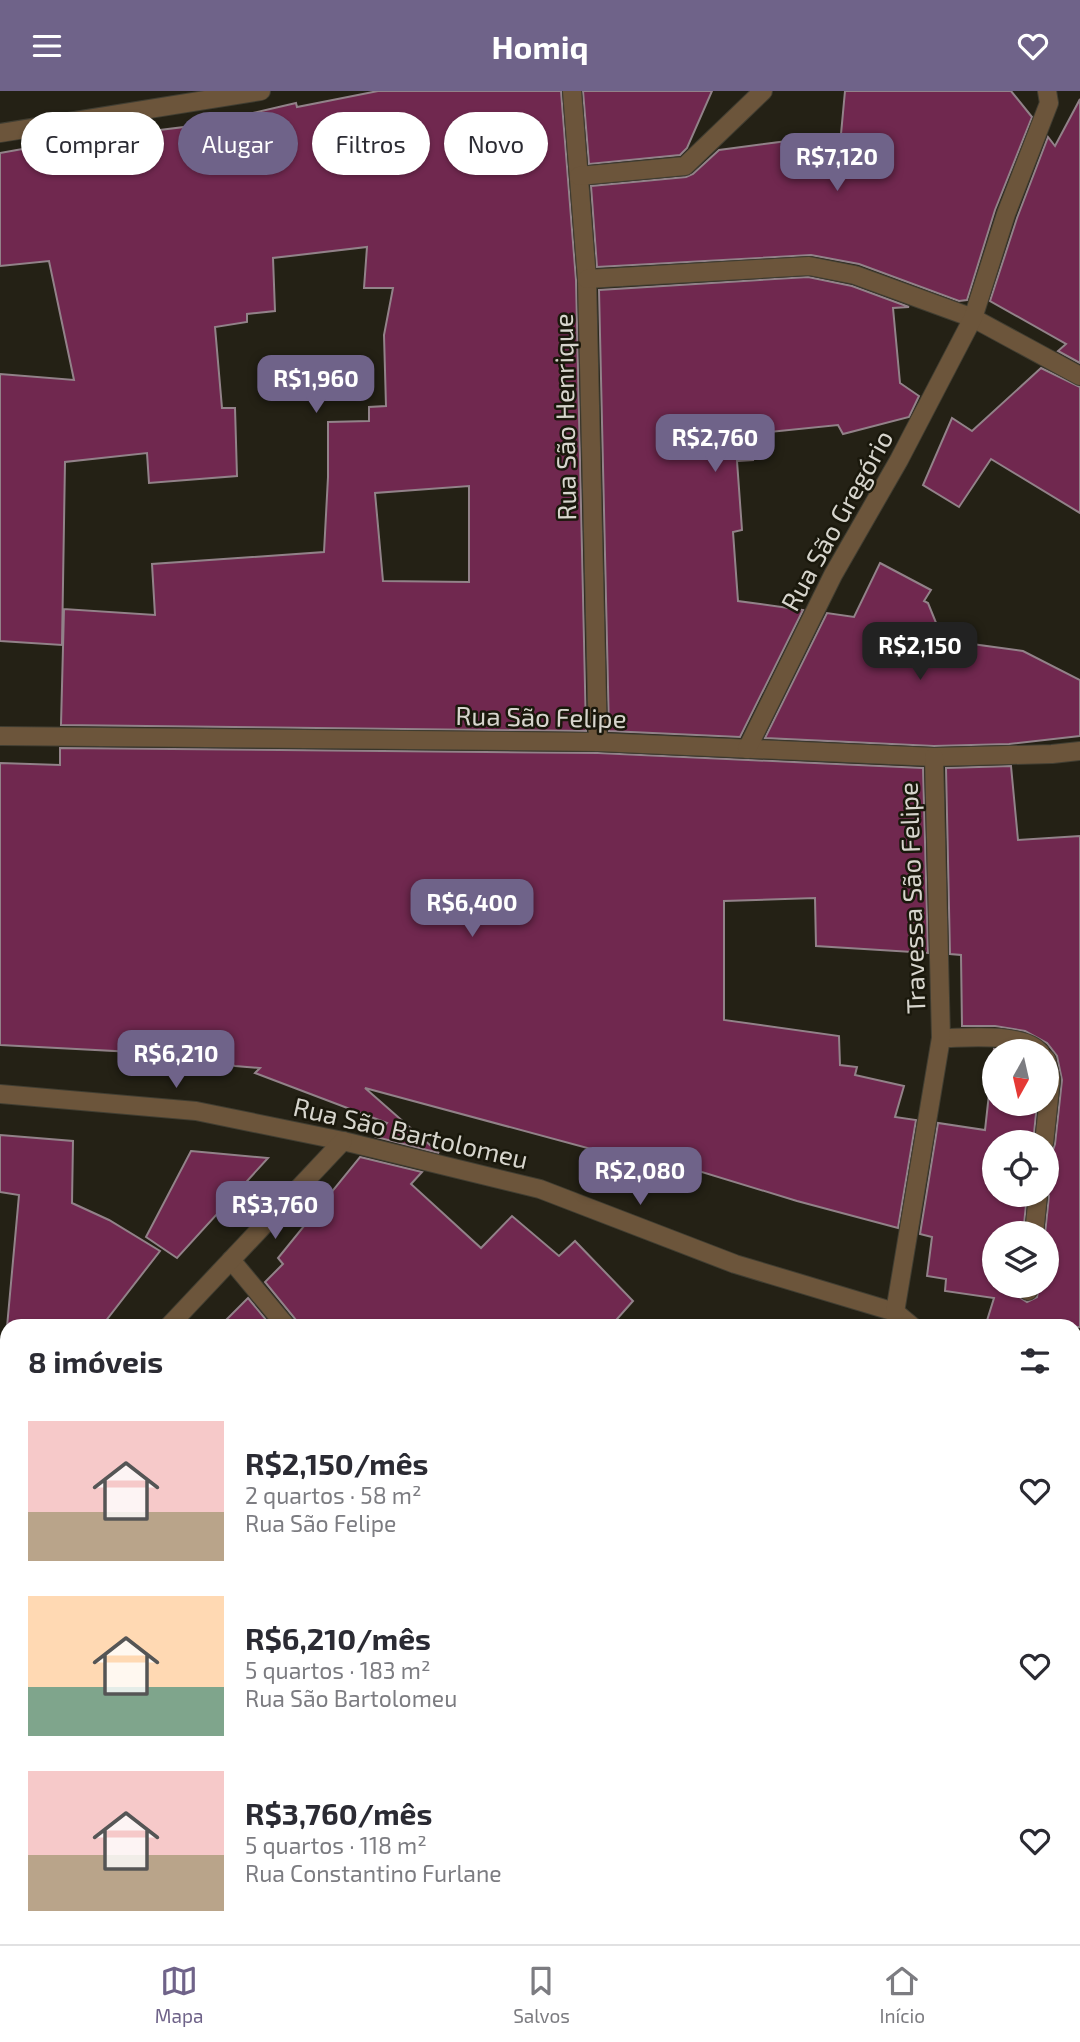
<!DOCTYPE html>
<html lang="pt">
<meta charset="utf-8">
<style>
body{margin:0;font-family:"Exo 2",sans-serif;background:#f2f2f3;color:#2b2b33;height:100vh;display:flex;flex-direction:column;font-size:26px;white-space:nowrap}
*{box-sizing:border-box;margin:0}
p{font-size:23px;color:#7c7c81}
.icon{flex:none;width:38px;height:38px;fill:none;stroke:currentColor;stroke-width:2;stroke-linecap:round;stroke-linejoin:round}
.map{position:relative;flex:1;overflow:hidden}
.details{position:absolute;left:0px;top:1228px;width:1082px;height:625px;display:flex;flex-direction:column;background:#fff;border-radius:21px 21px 0 0;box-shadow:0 2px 5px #0004}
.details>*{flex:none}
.guide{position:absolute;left:21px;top:21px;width:700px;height:63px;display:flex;gap:14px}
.needle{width:46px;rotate:188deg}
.buttons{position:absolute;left:982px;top:948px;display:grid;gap:14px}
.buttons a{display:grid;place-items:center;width:77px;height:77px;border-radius:50%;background:#fff;box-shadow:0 2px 5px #0004;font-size:35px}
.price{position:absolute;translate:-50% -60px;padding:0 16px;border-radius:14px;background:#6f6389;color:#fff;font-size:23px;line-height:46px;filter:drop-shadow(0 2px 4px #0008)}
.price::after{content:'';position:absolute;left:50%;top:42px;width:21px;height:16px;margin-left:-10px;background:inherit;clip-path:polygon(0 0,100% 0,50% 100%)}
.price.on{background:#222;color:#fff}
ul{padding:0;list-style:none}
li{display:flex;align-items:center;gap:21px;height:175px;padding:0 28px}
li span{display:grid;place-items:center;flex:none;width:196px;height:140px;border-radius:0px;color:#555}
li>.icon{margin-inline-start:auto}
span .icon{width:84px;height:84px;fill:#fffc;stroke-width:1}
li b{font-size:30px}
h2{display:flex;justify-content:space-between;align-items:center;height:84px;padding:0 28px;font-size:30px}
.tag{padding:0 24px;border-radius:32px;background:#fff;box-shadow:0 2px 5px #0004;font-size:24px;line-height:63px}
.tag.on{background:#6f6389;color:#fff}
header{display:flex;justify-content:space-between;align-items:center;height:91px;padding:0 28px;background:#6f6389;color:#fff;font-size:32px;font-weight:700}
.dock{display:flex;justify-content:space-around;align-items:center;height:98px;border-top:2px solid #e1e1e2;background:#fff;font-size:19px;color:#7c7c81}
.dock a{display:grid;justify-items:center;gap:4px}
.dock .on{color:#6f6389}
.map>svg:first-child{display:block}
.building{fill:#70284f;stroke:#928289;stroke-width:2;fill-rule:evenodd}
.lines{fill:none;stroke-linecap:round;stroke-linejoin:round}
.street-casing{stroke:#413e32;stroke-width:20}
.street{stroke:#6c553b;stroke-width:18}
.labels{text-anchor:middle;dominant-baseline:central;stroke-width:5;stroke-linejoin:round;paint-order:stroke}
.street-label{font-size:26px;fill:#d7d5cd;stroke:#1a180c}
</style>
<header><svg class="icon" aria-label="menu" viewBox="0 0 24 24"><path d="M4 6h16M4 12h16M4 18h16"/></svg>Homiq<svg class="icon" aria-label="heart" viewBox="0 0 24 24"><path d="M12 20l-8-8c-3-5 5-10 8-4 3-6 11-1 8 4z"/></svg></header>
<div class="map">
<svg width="1080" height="1853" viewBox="0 0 1080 1853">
<rect width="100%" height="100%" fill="#242115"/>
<g class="building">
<path d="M378,0h183l15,189 10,451 -525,-6 3,-116 91,6 -3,-51 172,-12 4,-75v-55l41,-1v-14l17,-1 -2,-71 9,-47h-29l3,-41 -94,11 2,53 -28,3v8l-32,5 7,81h13l2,68 -88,7 -2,-30 -82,9 -3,183 -62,-4v-267l74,6 -25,-119 -49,5v-113l118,-21 1,3 81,-10v-5l31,-2 65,-15 1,4zM469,395v96l-86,-1 -8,-88z"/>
<polygon points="583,0 712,0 687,57 680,64 589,73"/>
<polygon points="845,0 1011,0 1032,26 995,119 967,209 959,210 859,173 811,164 597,176 591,95 686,86 693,83 719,59 841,43"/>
<polygon points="1080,8 1080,272 1058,260 1066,253 990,210 1017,127 1048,46 1055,55"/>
<polygon points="808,186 852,195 909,216 893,217 900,292 919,305 909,326 843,343 838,334 751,343 753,369 737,370 742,439 733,441 738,510 803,519 740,646 609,640 599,199"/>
<polygon points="1041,277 1080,296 1080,422 991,368 959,416 923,394 952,327 972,340"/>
<polygon points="880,472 931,499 924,510 928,512 943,549 1023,560 1080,589 1080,645 1009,653 934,655 765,647 827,522 854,526"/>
<polygon points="60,657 598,662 923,677 928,862 816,855 815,807 724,810 724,929 839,945 840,974 857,976 855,984 904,995 895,1026 916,1029 898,1137 797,1110 679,1074 677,1084 617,1067 617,1065 365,997 439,1062 376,1046 387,1032 255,982 260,977 235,975 196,960 202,971 133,968 133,961 0,954 0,672 60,674"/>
<polygon points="1011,675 1018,749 1080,745 1080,1236 985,1236 994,1207 945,1200 946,1188 927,1185 932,1146 920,1143 938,1032 985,1039 994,958 1015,961 994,961 994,1013 1037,1013 1033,1052 994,1052 994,1104 1027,1104 1023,1143 994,1143 994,1195 1017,1195 1019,1206 1027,1211 1037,1206 1039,1195 1046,1195 1045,1143 1049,1105 1046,1097 1046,1063 1053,1059 1055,1053 1062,989 1057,965 1047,952 1025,940 995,935 962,935 961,864 950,863 946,677"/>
<polygon points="0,1044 73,1050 72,1112 109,1129 160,1160 101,1236 7,1236 19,1104 0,1101"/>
<polygon points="191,1060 268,1067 177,1167 146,1146"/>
<polygon points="360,1066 422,1081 411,1093 481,1157 512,1125 559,1165 575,1150 633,1210 610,1236 298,1236 296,1229 265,1191 283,1173 278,1167"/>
<polygon points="248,1207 272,1236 219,1236"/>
</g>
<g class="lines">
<defs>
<g id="street">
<polyline points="572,0 587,188 598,651"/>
<polyline points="0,42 261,0"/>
<polyline points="579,85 685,75 763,0"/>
<polyline points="587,188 809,175 855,184 973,227 1080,285"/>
<polyline points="0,645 598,651 934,666 1052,663 1080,660"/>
<polyline points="747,658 833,484 899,369 973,227 1006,123 1049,12 1047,0"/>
<path d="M941,947c25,0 82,-6 99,14"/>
<polyline points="0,1003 196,1020 343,1050 540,1098 735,1173 895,1221 913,1236"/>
<polyline points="1044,1052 1051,988 1046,968"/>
<polyline points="1034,1143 1038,1104"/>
<polyline points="231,1169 287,1236"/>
<polyline points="1028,1200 1028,1195"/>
<polyline points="895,1221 941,947 934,666"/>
<polyline points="168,1236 343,1050"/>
<polyline points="0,1410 7,1403"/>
<polyline points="657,1846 657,1853"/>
<polyline points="61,1853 70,1846"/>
</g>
</defs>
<use href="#street" class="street-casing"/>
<use href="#street" class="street"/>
</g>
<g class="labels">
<g class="street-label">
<text transform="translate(564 326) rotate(-91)">Rua São Henrique</text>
<text transform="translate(836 429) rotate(-61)">Rua São Gregório</text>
<text transform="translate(541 625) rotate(1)">Rua São Felipe</text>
<text transform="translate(911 807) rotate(-92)">Travessa São Felipe</text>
<text transform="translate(411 1041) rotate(13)">Rua São Bartolomeu</text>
</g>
</g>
</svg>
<div class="buttons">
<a><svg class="needle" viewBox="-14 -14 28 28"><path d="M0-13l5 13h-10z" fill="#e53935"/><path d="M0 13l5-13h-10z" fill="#7c7c81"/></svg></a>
<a><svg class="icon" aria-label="locate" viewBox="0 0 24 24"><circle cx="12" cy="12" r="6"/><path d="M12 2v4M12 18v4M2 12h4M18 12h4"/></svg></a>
<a><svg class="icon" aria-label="layers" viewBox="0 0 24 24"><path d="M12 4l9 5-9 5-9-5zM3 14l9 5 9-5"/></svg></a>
</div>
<b class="price" style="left:837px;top:102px">R$7,120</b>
<b class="price" style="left:316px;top:324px">R$1,960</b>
<b class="price" style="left:715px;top:383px">R$2,760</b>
<b class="price on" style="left:920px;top:591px">R$2,150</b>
<b class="price" style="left:472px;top:848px">R$6,400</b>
<b class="price" style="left:176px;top:999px">R$6,210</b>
<b class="price" style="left:640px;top:1116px">R$2,080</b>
<b class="price" style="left:275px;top:1150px">R$3,760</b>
<div class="guide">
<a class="tag">Comprar</a>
<a class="tag on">Alugar</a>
<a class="tag">Filtros</a>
<a class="tag">Novo</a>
</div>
<section class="details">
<h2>8 imóveis<svg class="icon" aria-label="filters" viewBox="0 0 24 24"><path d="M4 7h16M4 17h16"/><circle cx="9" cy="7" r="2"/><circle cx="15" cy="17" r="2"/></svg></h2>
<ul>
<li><span style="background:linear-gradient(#f6c9c9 65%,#b9a48a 0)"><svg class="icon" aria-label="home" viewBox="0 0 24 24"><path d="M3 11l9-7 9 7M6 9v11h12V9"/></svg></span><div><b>R$2,150/mês</b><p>2 quartos · 58 m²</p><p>Rua São Felipe</p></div><svg class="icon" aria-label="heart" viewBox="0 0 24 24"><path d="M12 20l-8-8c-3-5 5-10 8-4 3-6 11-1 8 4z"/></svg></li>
<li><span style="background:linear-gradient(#ffd9b3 65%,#7fa58c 0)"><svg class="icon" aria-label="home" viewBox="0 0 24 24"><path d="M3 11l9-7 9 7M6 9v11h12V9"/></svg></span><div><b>R$6,210/mês</b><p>5 quartos · 183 m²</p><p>Rua São Bartolomeu</p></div><svg class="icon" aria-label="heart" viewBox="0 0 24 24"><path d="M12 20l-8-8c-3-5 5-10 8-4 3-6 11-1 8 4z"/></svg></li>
<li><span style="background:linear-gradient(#f6c9c9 60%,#b9a48a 0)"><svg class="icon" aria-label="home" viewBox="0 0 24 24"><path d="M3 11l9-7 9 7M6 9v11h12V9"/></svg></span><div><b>R$3,760/mês</b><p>5 quartos · 118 m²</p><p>Rua Constantino Furlane</p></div><svg class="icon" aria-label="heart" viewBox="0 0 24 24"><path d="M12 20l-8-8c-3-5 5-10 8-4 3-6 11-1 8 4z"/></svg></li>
</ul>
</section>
</div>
<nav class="dock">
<a class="on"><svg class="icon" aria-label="map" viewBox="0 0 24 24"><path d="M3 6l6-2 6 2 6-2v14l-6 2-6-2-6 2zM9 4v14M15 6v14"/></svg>Mapa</a>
<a><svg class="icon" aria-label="saved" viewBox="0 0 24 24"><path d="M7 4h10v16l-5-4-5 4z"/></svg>Salvos</a>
<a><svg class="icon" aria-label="home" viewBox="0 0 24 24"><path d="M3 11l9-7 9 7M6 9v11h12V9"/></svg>Início</a>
</nav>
